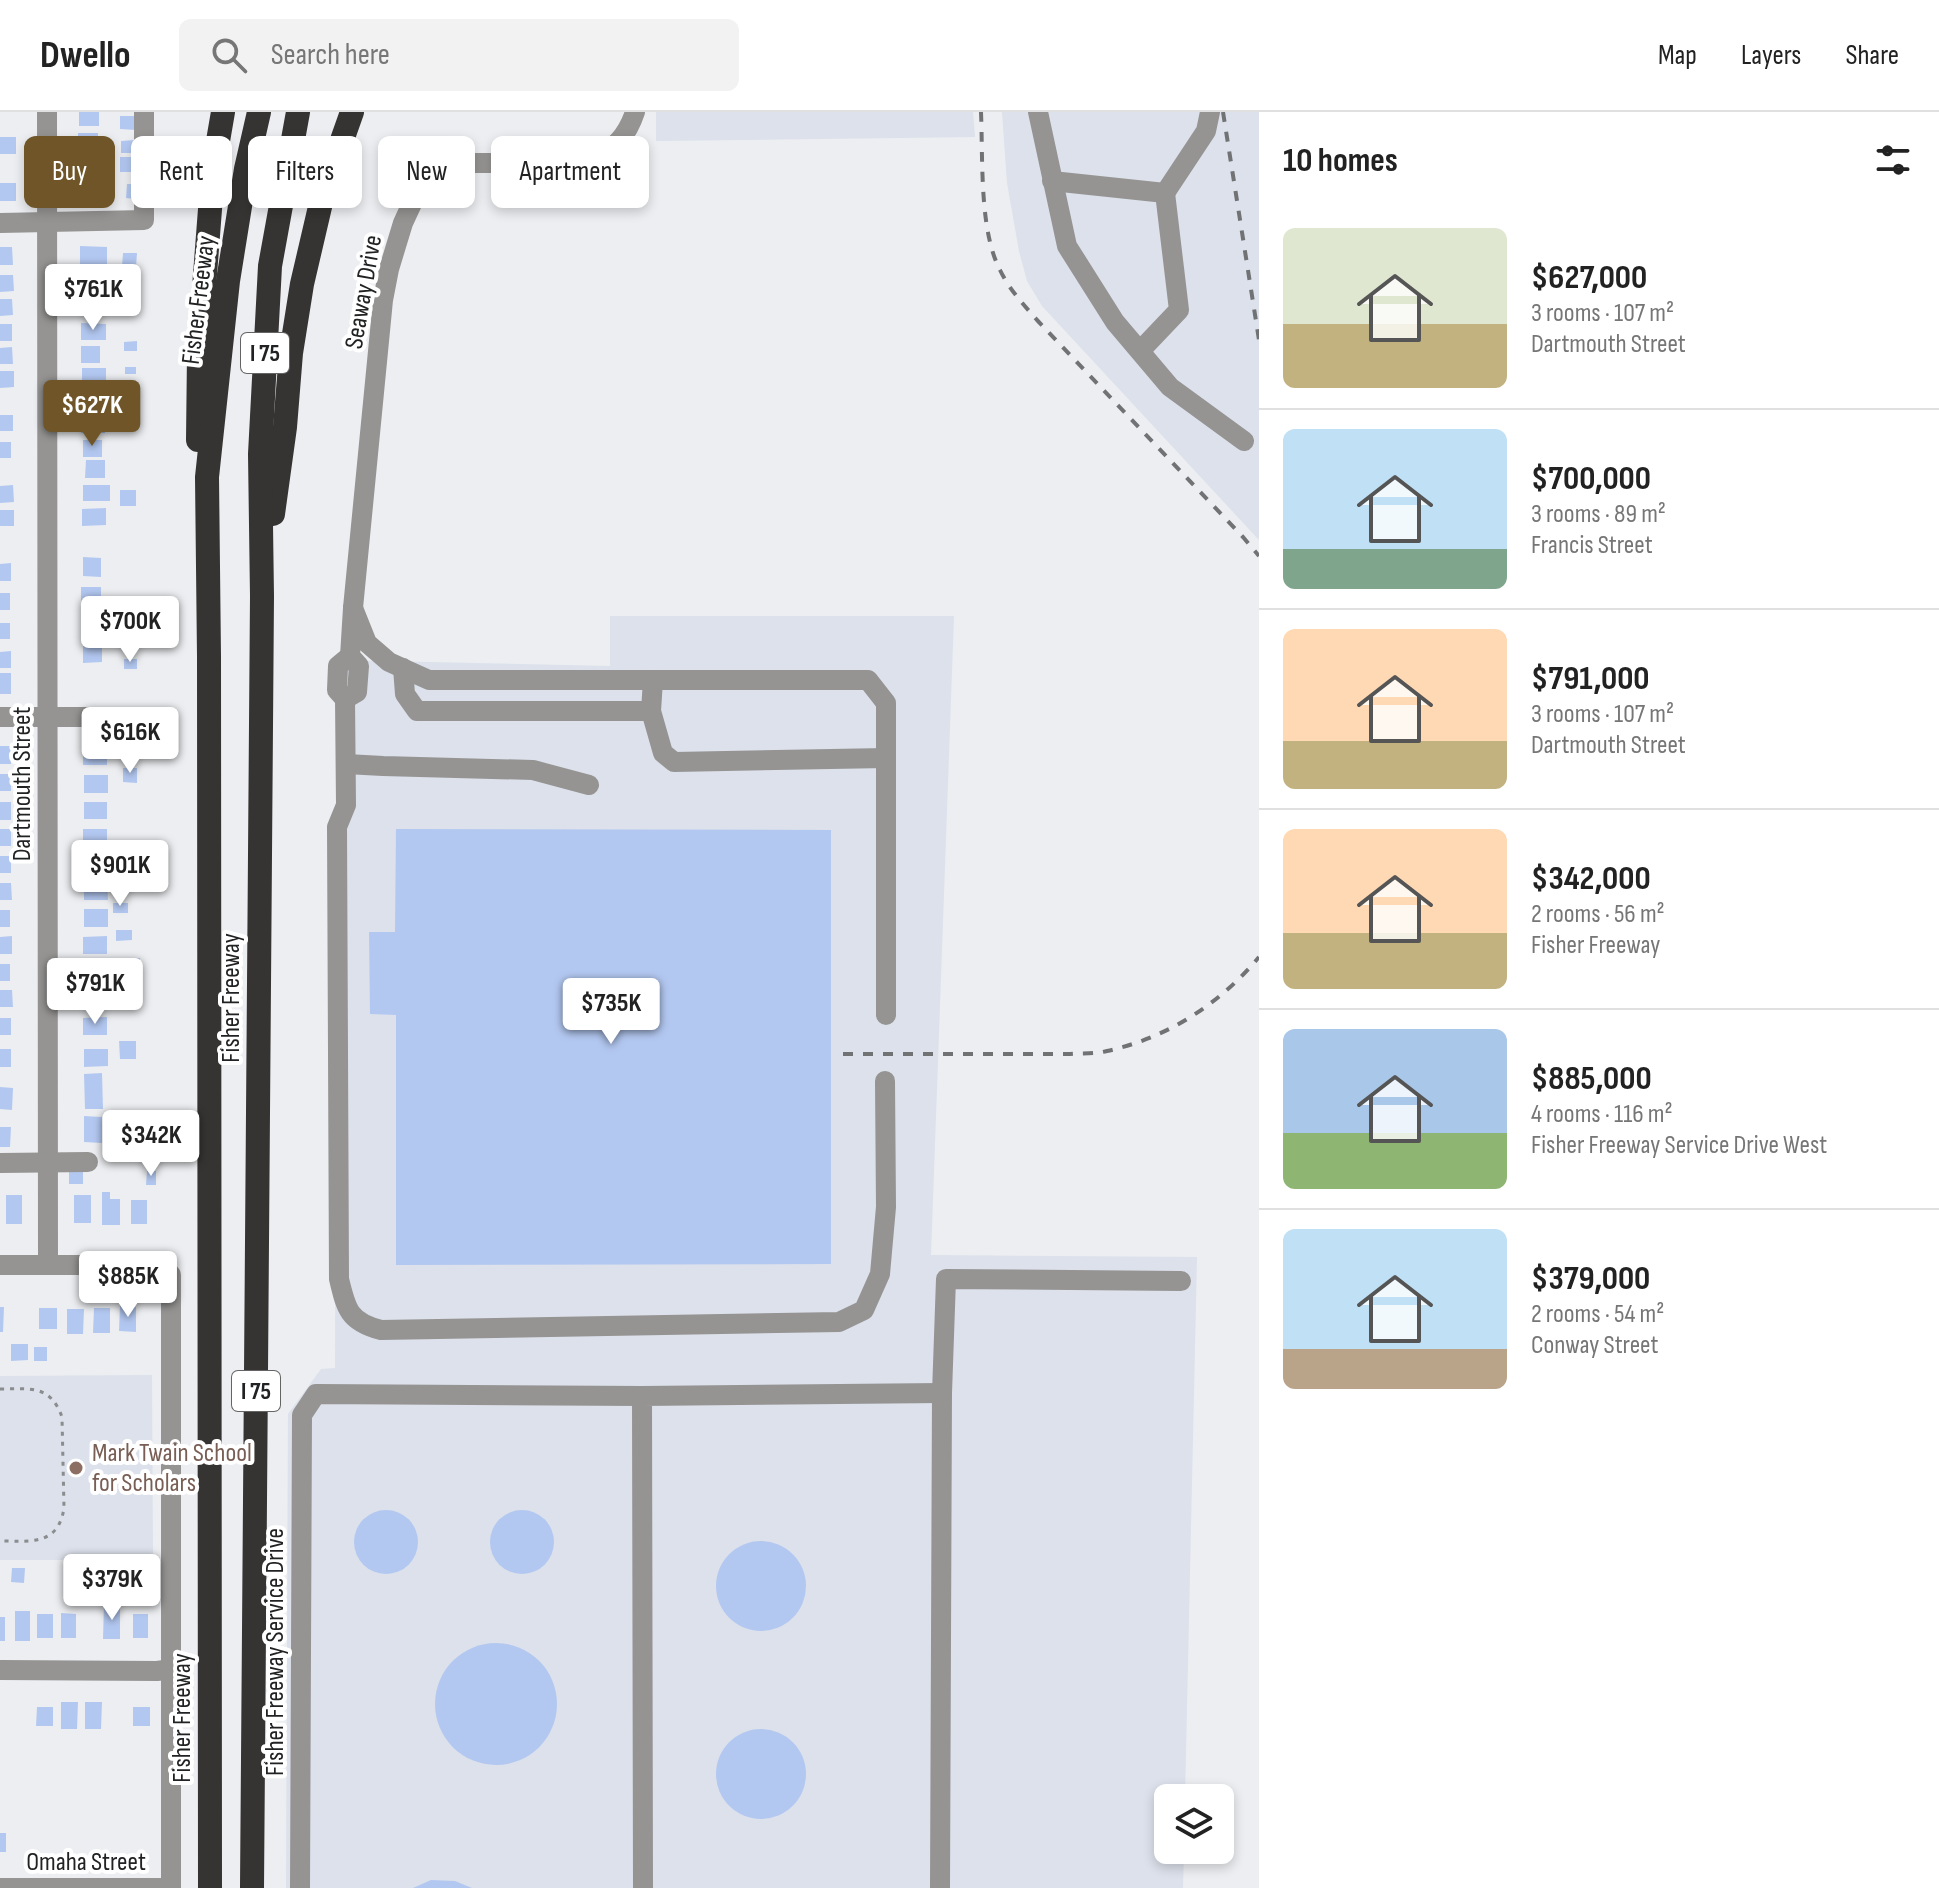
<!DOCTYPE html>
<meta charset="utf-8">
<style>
body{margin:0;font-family:"Sofia Sans Condensed",sans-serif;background:#f2f2f2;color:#222;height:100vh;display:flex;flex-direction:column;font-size:30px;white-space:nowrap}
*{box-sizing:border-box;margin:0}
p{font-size:26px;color:#767676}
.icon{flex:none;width:44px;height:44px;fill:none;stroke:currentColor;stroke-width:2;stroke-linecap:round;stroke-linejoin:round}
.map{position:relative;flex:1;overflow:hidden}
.side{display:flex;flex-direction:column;background:#fff;width:680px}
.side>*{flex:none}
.guide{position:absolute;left:24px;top:24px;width:760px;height:72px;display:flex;gap:16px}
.tools{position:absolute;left:1154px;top:1672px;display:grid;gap:16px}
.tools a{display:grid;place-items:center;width:80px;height:80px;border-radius:12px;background:#fff;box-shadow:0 4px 12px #0003;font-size:40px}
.price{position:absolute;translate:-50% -68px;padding:0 18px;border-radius:8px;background:#fff;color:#222;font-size:26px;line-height:52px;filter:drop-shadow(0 2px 4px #0008)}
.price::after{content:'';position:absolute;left:50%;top:48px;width:24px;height:18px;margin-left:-12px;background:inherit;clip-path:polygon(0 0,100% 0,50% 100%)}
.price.selected{background:#6f5527;color:#fff}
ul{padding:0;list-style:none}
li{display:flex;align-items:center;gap:24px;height:200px;padding:0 24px}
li+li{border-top:2px solid #e0e0e0}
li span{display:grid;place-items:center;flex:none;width:224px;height:160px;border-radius:12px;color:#555}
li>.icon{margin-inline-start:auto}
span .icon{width:96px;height:96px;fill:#fffc;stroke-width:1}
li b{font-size:34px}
h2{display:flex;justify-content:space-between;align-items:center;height:96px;padding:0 24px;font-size:34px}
.chip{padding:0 28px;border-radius:12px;background:#fff;box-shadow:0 4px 12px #0003;font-size:28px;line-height:72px}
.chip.selected{background:#6f5527;color:#fff}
header{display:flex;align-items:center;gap:48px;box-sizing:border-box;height:112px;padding:0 40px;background:#fff;border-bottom:2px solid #e0e0e0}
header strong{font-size:38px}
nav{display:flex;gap:44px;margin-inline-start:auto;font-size:28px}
.search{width:560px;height:72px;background:#f2f2f2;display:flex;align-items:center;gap:20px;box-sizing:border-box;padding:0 28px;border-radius:12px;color:#767676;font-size:30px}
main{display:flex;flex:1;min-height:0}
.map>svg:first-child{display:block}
.built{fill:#dce1eb}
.building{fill:#b3c8f1}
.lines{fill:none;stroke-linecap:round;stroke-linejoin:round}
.path{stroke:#8a8c8e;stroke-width:3;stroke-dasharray:4 6;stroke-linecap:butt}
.minor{stroke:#959493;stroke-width:20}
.highway{stroke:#363432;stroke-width:24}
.rail{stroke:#717274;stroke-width:4;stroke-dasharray:10 10;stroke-linecap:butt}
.education-dot{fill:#8d6e63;stroke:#fff;stroke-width:3}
.labels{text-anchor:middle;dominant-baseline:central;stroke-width:8;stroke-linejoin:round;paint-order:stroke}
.shield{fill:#fff;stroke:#646465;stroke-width:2}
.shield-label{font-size:24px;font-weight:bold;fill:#212223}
.street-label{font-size:26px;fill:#212223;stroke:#fff}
.education-label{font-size:26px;fill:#785e54;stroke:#fff;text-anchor:start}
</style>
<header>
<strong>Dwello</strong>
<div class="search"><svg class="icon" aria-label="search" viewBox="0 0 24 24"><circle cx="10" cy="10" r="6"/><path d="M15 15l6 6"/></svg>Search here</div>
<nav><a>Map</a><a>Layers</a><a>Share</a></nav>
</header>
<main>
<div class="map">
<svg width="1259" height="1776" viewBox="0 0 1259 1776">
<rect width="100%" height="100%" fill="#eceef1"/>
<g class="built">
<polygon points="656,0 973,0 975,25 656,29"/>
<polygon points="1002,0 1259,0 1259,428 1042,194 1027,169 1019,139 1007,71"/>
<polygon points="610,504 954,504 931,1143 1197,1145 1185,1686 1168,1686 1168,1738 1184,1738 1183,1776 286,1776 288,1302 321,1257 335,1256 337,548 610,554"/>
<polygon points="152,1263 153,1448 0,1448 0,1264"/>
</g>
<g class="building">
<rect x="79" y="0" width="20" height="14"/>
<polygon points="120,4 136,4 136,18 120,17"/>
<rect x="78" y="21" width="20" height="16"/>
<rect x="0" y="25" width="16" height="17"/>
<polygon points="135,28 135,41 121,41 121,29"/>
<polygon points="120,45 134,45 133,60 120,60"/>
<polygon points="80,46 104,47 104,62 79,62"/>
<polygon points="79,69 99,69 99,86 78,86"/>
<rect x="0" y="71" width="16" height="18"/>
<polygon points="127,72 136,72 135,87 126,86"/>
<polygon points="80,134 107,135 107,153 80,152"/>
<polygon points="0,135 12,135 13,153 0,153"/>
<polygon points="123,141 137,141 136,155 122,155"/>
<polygon points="137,158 137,169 123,169 123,159"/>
<polygon points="0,163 13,163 14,179 0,180"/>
<rect x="78" y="163" width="25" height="16"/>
<rect x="124" y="182" width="13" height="9"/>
<polygon points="0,187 12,187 13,203 0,204"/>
<rect x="80" y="187" width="20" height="17"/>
<polygon points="81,211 106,212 106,228 81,228"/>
<rect x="0" y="212" width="12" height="17"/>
<polygon points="137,229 137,239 124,239 124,230"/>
<rect x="81" y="234" width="19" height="17"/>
<polygon points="12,235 13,252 0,252 0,236"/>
<rect x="125" y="255" width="11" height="7"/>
<rect x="82" y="256" width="24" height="17"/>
<polygon points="0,259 14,259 14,275 0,276"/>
<rect x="81" y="281" width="24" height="17"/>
<rect x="0" y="303" width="13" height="16"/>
<rect x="81" y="304" width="24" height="17"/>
<rect x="83" y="328" width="19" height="17"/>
<rect x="0" y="330" width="11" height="16"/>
<polygon points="86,348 105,348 105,366 85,366"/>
<polygon points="13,373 14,390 0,391 0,374"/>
<rect x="83" y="373" width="27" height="16"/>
<rect x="120" y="378" width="16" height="16"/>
<polygon points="106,396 106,413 82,414 82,397"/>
<rect x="0" y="398" width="14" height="16"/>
<polygon points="83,445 101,446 101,465 83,464"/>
<polygon points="11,451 11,469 0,469 0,452"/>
<rect x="81" y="475" width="20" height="17"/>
<rect x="0" y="481" width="10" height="17"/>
<polygon points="82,504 101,504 102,521 82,521"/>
<rect x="0" y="511" width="10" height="16"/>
<rect x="122" y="513" width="15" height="14"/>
<polygon points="83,534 102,534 102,550 83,551"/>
<polygon points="11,539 11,556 0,556 0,540"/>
<rect x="124" y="547" width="13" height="10"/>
<rect x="0" y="561" width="11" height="21"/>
<polygon points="126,630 139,631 139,644 126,644"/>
<rect x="0" y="634" width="11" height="18"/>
<rect x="83" y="635" width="24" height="18"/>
<polygon points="123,656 137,656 137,671 123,670"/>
<rect x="0" y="662" width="11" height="17"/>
<rect x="84" y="663" width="24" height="18"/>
<rect x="0" y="690" width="11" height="18"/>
<rect x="84" y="690" width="23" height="17"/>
<rect x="0" y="717" width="11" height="17"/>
<rect x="83" y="717" width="24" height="17"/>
<polygon points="396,717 831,718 831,1152 396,1153 396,903 370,902 369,820 395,820"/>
<rect x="83" y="743" width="24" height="18"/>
<rect x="0" y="744" width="11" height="17"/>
<polygon points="124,765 139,765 139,777 123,777"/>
<polygon points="107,770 108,788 84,788 84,771"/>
<polygon points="0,771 11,771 12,788 0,788"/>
<rect x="113" y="791" width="15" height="10"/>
<rect x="84" y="797" width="24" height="18"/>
<rect x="0" y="798" width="10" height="17"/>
<polygon points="116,818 132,818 132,828 116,829"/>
<polygon points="12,824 12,842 0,842 0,825"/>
<polygon points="107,824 107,842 83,842 83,825"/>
<polygon points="121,846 140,846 139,872 121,871"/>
<rect x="0" y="852" width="10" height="17"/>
<rect x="83" y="852" width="24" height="17"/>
<polygon points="0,878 12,878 13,895 0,895"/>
<polygon points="83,879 107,879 107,896 83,897"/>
<polygon points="107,905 107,923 83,923 83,906"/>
<rect x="0" y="906" width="11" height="17"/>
<polygon points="119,929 136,929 136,947 120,947"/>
<rect x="0" y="937" width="11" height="18"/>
<polygon points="84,937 108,937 108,954 84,955"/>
<polygon points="102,961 103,997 85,997 84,962"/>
<polygon points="0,975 13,976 12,998 0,997"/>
<polygon points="84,1004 102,1005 102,1031 84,1030"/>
<polygon points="0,1015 11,1015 10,1035 0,1035"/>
<rect x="122" y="1030" width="14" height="13"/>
<rect x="69" y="1059" width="14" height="13"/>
<polygon points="147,1059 156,1059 156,1073 146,1073"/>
<polygon points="102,1080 110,1080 110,1087 120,1087 120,1113 102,1113"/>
<rect x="6" y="1083" width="16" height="29"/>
<rect x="74" y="1083" width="17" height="28"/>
<rect x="131" y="1088" width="16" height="24"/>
<polygon points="120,1194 136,1195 136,1220 119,1219"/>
<polygon points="0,1195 4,1195 3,1220 0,1220"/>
<rect x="39" y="1196" width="18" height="21"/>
<polygon points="94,1196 110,1196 110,1221 93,1221"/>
<polygon points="67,1197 84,1197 83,1222 67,1222"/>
<polygon points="11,1232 28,1232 28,1248 11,1249"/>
<rect x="34" y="1235" width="13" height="14"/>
<circle cx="386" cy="1430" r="32"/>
<circle cx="522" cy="1430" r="32"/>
<circle cx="761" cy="1474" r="45"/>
<polygon points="12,1456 25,1456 24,1471 11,1470"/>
<polygon points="104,1492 120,1492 120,1527 103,1527"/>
<rect x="15" y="1499" width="15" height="30"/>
<polygon points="61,1501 76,1502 76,1526 61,1526"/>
<rect x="37" y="1502" width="16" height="24"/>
<rect x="133" y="1502" width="15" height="24"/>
<rect x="0" y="1505" width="5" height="24"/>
<circle cx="496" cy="1592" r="61"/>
<polygon points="61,1590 78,1590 77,1617 61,1617"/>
<polygon points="85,1590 102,1590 101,1617 85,1617"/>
<polygon points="37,1595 53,1595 53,1614 36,1614"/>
<rect x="133" y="1595" width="17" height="19"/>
<circle cx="761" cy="1662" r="45"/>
<rect x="0" y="1721" width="6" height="19"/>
<polygon points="431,1768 455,1769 472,1776 413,1776"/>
</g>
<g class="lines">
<path class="path" d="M0,1277c30,0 50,-5 62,28l2,91c-6,38 -33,33 -64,33"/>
<g class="minor">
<polyline points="47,0 48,1153"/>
<polyline points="1038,0 1067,134 1115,210 1170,275 1244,329"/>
<polyline points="1052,69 1165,81 1179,198 1140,239"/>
<polyline points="1165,81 1206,19 1210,0"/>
<polyline points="0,111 144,108 144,0"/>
<polyline points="353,496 367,531 389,550 429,568 868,568 886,591 886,903"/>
<path d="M350,544l-12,10 -1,24 8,9 1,106 -9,22 2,452c7,30 10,43 42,51l458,-8 25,-12 16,-36 6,-67 -1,-126"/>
<polyline points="403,556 405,582 417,599 651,599"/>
<polyline points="653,568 651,599 663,641 674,650 886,646"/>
<path d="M345,587l12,-7 2,-26 -9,-10 3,-48 30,-308 6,-31 14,-46 18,-39 16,-14 11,-5 15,-2c23,0 46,0 69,0 46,0 86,1 103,-51"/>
<polyline points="0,605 145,605"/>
<polyline points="346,652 383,654 533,658 589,673"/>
<polyline points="0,1051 88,1050"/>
<polyline points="0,1153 154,1153 163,1154 171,1163 171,1776"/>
<polyline points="0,1558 157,1559 172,1557"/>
<polyline points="0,1776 171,1776"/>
<polyline points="300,1776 302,1303 316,1282 642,1284"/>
<polyline points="643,1776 642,1284 942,1281"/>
<polyline points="940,1776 942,1281 946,1167 1181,1169"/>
</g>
<g class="highway">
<polyline points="198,328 199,241 213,58 223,0"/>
<polyline points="273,402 285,315 291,241 302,172 323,82 352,0"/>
<polyline points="210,1776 209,545 207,365 228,169 246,57 259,0"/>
<polyline points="252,1776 262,484 260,342 270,154 298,0"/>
</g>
<g class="rail">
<path d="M981,0c2,46 -2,118 19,158 9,19 23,34 37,50l206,217 16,19"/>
<polyline points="1223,0 1259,228"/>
<path d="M843,942h227c12,-1 26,0 37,-3 60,-13 113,-47 152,-94"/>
</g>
</g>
<circle class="education-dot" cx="76" cy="1356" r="8"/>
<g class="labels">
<g class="shield">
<rect x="241" y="221" width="48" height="40" rx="6"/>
<rect x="232" y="1259" width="48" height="40" rx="6"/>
</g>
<g class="shield-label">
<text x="265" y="241">I 75</text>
<text x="256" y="1279">I 75</text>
</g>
<g class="street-label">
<text transform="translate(364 180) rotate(-80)">Seaway Drive</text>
<text transform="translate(199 188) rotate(-83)">Fisher Freeway</text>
<text transform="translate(22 672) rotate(-90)">Dartmouth Street</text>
<text transform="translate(231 886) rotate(-90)">Fisher Freeway</text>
<text transform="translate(275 1540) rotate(-90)">Fisher Freeway Service Drive</text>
<text transform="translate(182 1606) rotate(-90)">Fisher Freeway</text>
<text x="86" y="1750">Omaha Street</text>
</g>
<g class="education-label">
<text x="92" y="1341">Mark Twain School<tspan x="92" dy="30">for Scholars</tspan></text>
</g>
</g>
</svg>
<div class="tools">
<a><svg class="icon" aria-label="layers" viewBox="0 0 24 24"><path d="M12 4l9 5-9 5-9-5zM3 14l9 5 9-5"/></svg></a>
</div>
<b class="price" style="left:93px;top:220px">$761K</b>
<b class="price selected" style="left:92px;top:336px">$627K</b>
<b class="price" style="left:130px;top:552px">$700K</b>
<b class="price" style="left:130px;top:663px">$616K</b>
<b class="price" style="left:120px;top:796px">$901K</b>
<b class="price" style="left:95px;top:914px">$791K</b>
<b class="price" style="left:611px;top:934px">$735K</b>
<b class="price" style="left:151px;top:1066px">$342K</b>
<b class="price" style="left:128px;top:1207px">$885K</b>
<b class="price" style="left:112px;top:1510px">$379K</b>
<div class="guide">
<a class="chip selected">Buy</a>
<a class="chip">Rent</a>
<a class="chip">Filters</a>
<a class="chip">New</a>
<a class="chip">Apartment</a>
</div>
</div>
<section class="side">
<h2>10 homes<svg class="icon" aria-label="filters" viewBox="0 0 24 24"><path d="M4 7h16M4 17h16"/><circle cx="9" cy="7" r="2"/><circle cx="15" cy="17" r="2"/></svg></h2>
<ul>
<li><span style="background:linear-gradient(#dfe7d0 60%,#c2b280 0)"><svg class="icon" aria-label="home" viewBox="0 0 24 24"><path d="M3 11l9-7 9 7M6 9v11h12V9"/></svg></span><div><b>$627,000</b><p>3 rooms · 107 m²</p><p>Dartmouth Street</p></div></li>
<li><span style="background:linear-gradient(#bfe0f5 75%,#7fa58c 0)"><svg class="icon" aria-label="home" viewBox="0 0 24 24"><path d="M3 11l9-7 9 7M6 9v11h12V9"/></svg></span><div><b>$700,000</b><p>3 rooms · 89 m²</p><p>Francis Street</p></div></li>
<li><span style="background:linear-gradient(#ffd9b3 70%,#c2b280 0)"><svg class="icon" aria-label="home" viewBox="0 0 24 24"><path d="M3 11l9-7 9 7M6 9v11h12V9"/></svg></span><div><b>$791,000</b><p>3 rooms · 107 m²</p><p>Dartmouth Street</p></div></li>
<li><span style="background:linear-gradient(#ffd9b3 65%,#c2b280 0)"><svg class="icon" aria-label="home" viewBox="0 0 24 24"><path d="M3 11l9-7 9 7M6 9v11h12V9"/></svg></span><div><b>$342,000</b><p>2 rooms · 56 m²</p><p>Fisher Freeway</p></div></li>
<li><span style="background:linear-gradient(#a9c7e8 65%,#8fb573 0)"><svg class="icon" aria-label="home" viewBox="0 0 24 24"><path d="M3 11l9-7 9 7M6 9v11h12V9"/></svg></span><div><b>$885,000</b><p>4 rooms · 116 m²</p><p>Fisher Freeway Service Drive West</p></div></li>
<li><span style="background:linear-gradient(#bfe0f5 75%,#b9a48a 0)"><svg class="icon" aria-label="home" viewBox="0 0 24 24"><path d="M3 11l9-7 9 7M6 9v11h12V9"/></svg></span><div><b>$379,000</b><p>2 rooms · 54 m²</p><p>Conway Street</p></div></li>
</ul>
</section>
</main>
